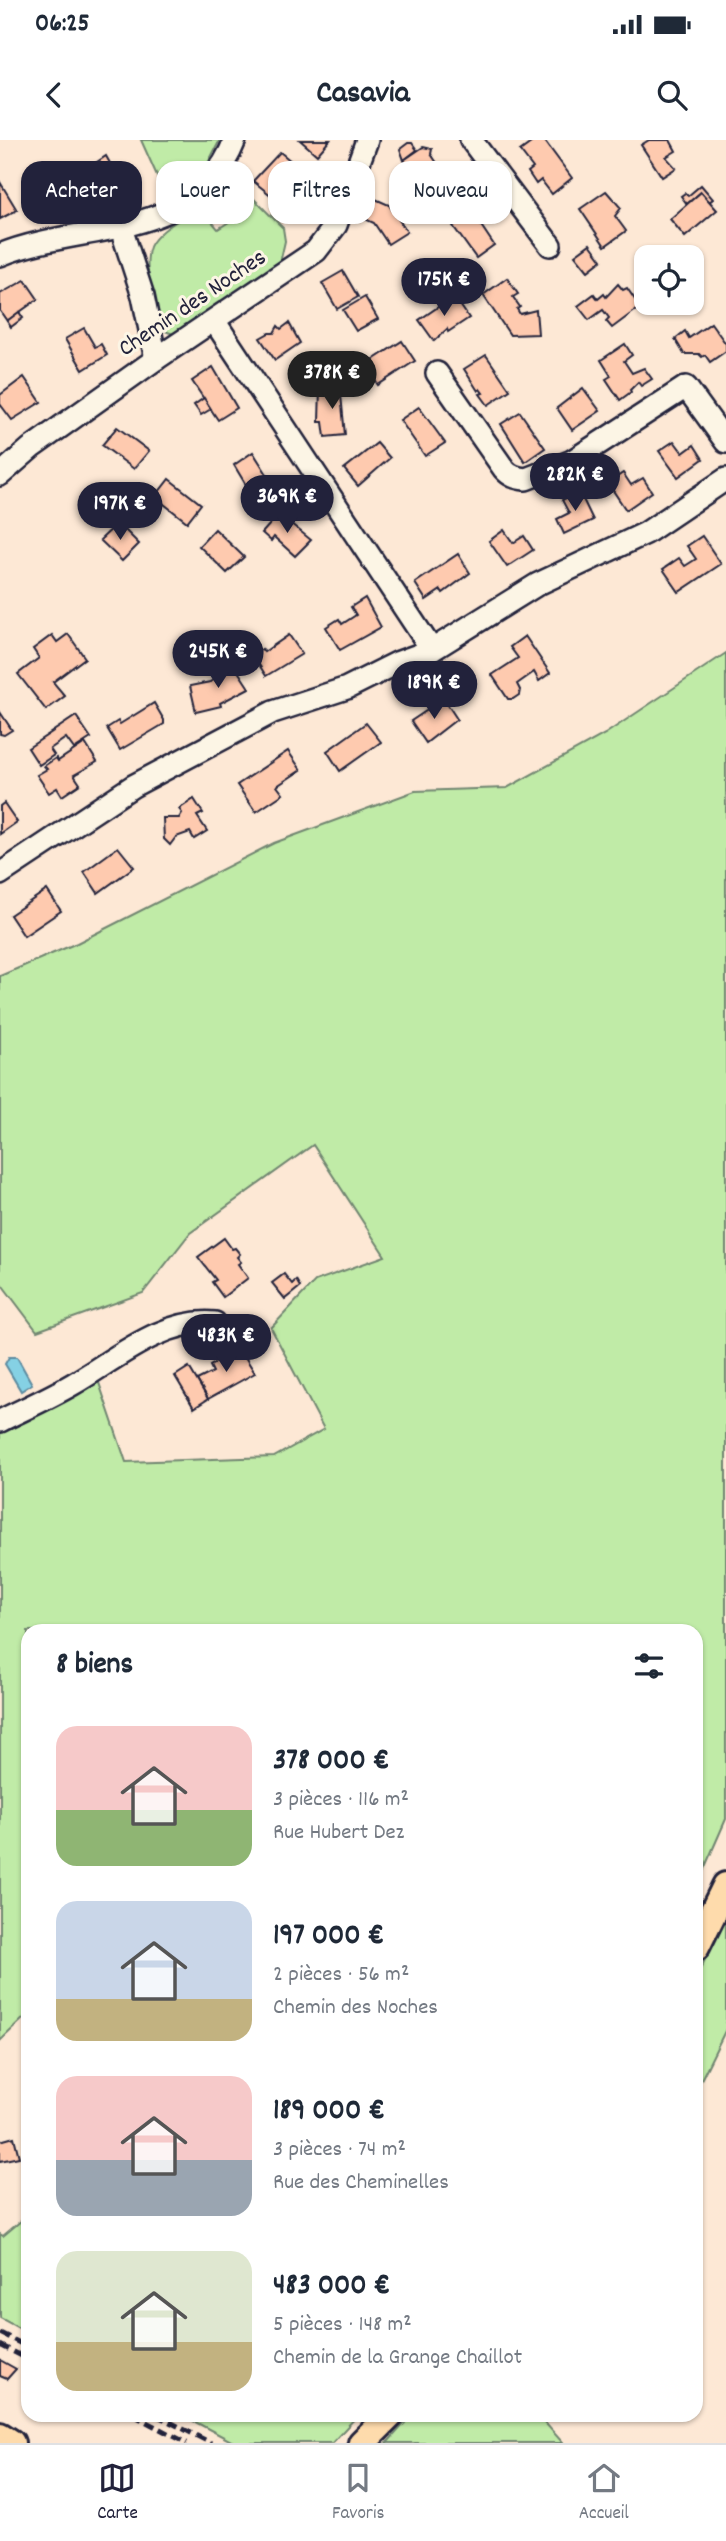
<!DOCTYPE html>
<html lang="fr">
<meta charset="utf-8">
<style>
body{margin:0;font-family:Dekko,sans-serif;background:#f6f6f7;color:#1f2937;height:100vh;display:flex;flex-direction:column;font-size:26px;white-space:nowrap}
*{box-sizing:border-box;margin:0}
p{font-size:23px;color:#747a83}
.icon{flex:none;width:38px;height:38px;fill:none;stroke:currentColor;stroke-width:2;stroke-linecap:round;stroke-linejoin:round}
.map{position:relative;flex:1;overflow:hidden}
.sheet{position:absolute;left:21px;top:1484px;width:682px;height:798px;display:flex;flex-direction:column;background:#fff;border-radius:21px;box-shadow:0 2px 5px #0004}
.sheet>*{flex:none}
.banner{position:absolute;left:21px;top:21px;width:684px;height:63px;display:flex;gap:14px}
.buttons{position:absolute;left:634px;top:105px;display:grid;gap:14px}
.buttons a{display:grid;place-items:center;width:70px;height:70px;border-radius:14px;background:#fff;box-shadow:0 2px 5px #0004;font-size:35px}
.price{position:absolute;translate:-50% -60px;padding:0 16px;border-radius:24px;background:#22223b;color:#fff;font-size:23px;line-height:46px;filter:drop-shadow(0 2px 4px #0008)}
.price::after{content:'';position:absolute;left:50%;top:42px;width:21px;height:16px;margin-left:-10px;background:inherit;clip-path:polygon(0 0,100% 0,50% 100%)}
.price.selected{background:#222;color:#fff}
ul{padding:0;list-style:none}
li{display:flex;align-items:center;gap:21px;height:175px;padding:0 35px}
li span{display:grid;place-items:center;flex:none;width:196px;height:140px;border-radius:21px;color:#555}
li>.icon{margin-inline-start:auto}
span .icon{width:84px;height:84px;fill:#fffc;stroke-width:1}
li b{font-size:30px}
h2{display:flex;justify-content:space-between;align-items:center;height:84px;padding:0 35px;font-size:30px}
.pill{padding:0 24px;border-radius:21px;background:#fff;box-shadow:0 2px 5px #0004;font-size:24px;line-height:63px}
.pill.selected{background:#22223b;color:#fff}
.status{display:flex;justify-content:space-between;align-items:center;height:49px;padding:0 35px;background:#fff;direction:ltr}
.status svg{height:19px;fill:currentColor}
header{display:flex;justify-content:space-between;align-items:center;height:91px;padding:0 35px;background:#fff;font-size:32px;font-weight:700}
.menu{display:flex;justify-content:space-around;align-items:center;height:98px;border-top:2px solid #e0e1e3;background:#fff;font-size:19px;color:#747a83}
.menu a{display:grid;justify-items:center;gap:4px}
.menu .selected{color:#22223b}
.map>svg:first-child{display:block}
.green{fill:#c0eba7;stroke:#718671;stroke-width:2}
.water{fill:#85d1e4;stroke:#5d8ba0;stroke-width:2}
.building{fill:#fecaaf;stroke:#22223b;stroke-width:2}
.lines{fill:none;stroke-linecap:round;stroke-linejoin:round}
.minor-casing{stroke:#22223b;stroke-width:26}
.major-casing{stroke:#22223b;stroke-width:32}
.minor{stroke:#fcf5e5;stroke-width:21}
.major{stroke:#fedbac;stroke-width:26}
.rail{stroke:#22223b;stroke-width:5;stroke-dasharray:10 5;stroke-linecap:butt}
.labels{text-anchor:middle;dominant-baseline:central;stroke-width:6;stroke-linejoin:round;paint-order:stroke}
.street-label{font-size:24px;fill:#22223b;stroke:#fcf5e5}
</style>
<div class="status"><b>06:25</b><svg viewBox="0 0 49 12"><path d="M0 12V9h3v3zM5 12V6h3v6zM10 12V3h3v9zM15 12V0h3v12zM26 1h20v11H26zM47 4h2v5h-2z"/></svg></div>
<header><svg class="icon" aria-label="back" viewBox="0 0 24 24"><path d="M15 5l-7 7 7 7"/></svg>Casavia<svg class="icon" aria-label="search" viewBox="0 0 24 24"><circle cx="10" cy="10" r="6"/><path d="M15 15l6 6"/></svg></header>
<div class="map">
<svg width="726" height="2303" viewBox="0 0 726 2303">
<rect width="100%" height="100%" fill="#fde8d5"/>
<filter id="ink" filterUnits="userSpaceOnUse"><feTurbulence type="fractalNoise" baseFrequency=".0143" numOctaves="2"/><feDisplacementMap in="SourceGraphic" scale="14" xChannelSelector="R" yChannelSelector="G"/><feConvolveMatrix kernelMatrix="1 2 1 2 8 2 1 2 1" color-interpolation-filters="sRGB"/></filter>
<g filter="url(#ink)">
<g class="green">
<polygon points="141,0 220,0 208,23 167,58"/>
<path d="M233,38l50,50 2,13 -5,22 -105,71c-5,-1 -10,-2 -14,-7 -10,-14 -19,-70 -9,-84 10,-15 33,-27 48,-36l18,22 20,-13 -1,-6 -16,-22z"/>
<polygon points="726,513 726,1679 697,1745 696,1491 28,1491 28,1874 0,1901 0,1290 97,1237 126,1322 274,1317 324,1289 271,1188 315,1141 385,1116 313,1005 190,1093 143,1153 37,1191 0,1142 0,836 77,803 274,703 415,651 507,648 605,594"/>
<polygon points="726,1776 726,1889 696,1950 697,1836"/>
<polygon points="28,2075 28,2193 0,2178 0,2094 3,2096"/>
<polygon points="182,2275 358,2275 332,2303 235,2303"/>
<polygon points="412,2275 538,2275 563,2303 387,2303"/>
</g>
<polygon class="water" points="9,1217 17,1217 32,1244 21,1251 5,1224"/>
<g class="building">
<polygon points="300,0 330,0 317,15"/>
<polygon points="535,0 544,0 572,38 552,54 541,40 536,44 528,32 533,28 520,11"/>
<polygon points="649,0 670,0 676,11 666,17 676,28 662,37 641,5"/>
<polygon points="408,3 412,3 417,10 404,20 400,9"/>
<polygon points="423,7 432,9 431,14 450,42 430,57 404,20"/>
<polygon points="280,12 297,26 289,35 296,41 289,50 280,46 272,56 253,41"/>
<polygon points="106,16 117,36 83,58 73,38"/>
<polygon points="0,42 17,70 0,79"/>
<polygon points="701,45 713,59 709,62 701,52 687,64 681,56 685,53 688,56"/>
<polygon points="606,51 621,68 615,76 626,91 605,106 580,69"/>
<polygon points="701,52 717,70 685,97 670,79"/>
<polygon points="373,58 389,65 407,92 388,104 374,83 363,78"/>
<polygon points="472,72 494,105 476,118 453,86"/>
<polygon points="590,104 602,120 588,131 575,115"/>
<polygon points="343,131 358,157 337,169 322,143"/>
<polygon points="507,138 518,154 513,157 520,167 517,169 520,174 536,170 538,194 510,195 483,155"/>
<polygon points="25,140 38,159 7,181 0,171 0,154"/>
<polygon points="618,144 623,150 627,148 640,167 612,188 606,181 609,178 603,170 589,180 578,166 594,154 598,159 604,154 606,157"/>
<polygon points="454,156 469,178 448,192 447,189 434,201 419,180"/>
<polygon points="365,157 378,179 356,191 343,170"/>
<polygon points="19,172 23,178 11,187 7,181"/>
<polygon points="289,183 300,203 275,220 260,198 269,193 274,193 278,186 281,189"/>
<polygon points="711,183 726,204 726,211 710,222 705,215 702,217 699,214 684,214 675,199 685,191 689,198"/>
<polygon points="84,188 95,207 101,204 107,215 83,230 65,199"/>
<polygon points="402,201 415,221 378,245 365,225"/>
<polygon points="625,204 632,215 624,221 632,233 644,228 652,239 641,246 638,242 630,250 631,252 620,260 606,239 611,236 601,220"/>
<polygon points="486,215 510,250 488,265 480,254 483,253 480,249 478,251 464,229"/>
<polygon points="213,227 237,268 218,280 192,241"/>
<polygon points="24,237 41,262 12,280 0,264 0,255"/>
<polygon points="340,245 345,295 325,297 323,282 319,282 320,247"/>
<polygon points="583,248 600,271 572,290 557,268"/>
<polygon points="204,258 211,269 201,275 194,265"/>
<polygon points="419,267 445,303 425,316 400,280"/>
<polygon points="520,272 545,308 525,322 501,284"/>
<polygon points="117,287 149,311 134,329 102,305"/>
<polygon points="674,301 683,313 694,305 703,319 678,337 659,311"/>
<polygon points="377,303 390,318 358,346 344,329"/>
<polygon points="253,312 275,347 255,360 234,325"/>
<polygon points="623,333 631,345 643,338 652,352 626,370 608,343"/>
<polygon points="169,339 201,364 187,382 155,357"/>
<polygon points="579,351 593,380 564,394 557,379 569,373 562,360"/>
<polygon points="279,374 311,400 295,416 274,397 271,401 262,393"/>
<polygon points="118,383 139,404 122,421 100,400"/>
<polygon points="215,389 244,417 227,433 199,406"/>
<polygon points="504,390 513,403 524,396 533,410 507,427 489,401"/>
<polygon points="702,396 721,424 679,452 663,429 679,418 685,426 696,419 687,406"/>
<polygon points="458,414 470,433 443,453 441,450 426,460 415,443"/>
<polygon points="365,458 381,487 340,510 326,487 339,479 342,484 356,475 351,467"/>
<polygon points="68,494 85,518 53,542 65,556 46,570 18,534 39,518 33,509 52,495 57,502"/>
<polygon points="289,495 302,514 266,536 253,515 262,509 264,512"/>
<polygon points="525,496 550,533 539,541 534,532 517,544 520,550 519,555 513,559 508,559 492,535 518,518 510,507"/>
<polygon points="234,525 249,548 220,563 221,566 196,572 190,546 210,542"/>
<polygon points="444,559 457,579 426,603 411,581"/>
<polygon points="154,563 164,580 164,584 120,610 107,588 118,581 120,584 128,579"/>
<polygon points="0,572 12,590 4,595 0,594"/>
<polygon points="76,576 91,598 74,609 66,598 50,609 54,615 39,625 28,608"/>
<polygon points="366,583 381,602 340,631 327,611"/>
<polygon points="85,603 97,622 74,635 80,644 62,656 57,648 49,653 37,635 47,629 44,626 56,618 58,621"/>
<polygon points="288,611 301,630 277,646 283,654 256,672 237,645"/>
<polygon points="194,659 203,673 197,676 207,691 194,699 190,692 176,697 170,705 164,699 163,678 179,678 182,673 179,669"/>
<polygon points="4,663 17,682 0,694 0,666"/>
<polygon points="118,707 134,727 98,753 84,732"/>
<polygon points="47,750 61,771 24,796 10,775"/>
<polygon points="224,1098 232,1109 235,1108 240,1114 237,1117 241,1122 238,1124 248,1138 223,1157 212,1142 216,1140 198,1117"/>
<polygon points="284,1134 292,1144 296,1140 300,1147 285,1159 272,1143"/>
<polygon points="240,1209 255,1233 208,1259 197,1240 213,1232 210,1226"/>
<polygon points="189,1227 208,1259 194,1268 175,1236"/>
<polygon points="14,1997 19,2017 0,2021 0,2001"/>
<polygon points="0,2220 16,2229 7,2239 0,2236"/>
</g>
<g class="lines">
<defs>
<g id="minor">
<polyline points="471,0 550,105"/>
<polyline points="121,88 143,156 156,219"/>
<path d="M0,115c83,-34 195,-12 235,-115"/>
<polyline points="215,182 432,510"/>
<path d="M437,233l67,96c6,7 12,9 22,10l46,-18 114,-74 40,55"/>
<polyline points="0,335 31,308 156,219 316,111 336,85 367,0"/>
<polyline points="0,734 133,646 273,572 347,548 399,522 432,510 538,444 646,393 726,339"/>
<path d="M0,1281c24,-12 49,-23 73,-37 43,-25 90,-66 142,-61"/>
</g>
<g id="major">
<polyline points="696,1807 726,1746"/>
<polyline points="0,2296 11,2303"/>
<polyline points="362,2303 390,2275"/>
</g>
</defs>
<use href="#minor" class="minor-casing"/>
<use href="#major" class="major-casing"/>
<use href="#minor" class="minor"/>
<use href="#major" class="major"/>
<g class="rail">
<polyline points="0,2193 28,2207"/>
<polyline points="0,2205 28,2219"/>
<polyline points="133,2275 187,2303"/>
<polyline points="156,2275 211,2303"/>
</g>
</g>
</g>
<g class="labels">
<g class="street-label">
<text transform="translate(193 164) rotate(-34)">Chemin des Noches</text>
</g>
</g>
</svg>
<div class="buttons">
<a><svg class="icon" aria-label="locate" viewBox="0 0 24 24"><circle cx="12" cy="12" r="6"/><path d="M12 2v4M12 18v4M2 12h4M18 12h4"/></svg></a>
</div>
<b class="price" style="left:444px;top:178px">175K €</b>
<b class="price selected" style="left:332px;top:271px">378K €</b>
<b class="price" style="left:575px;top:373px">282K €</b>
<b class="price" style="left:287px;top:395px">369K €</b>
<b class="price" style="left:120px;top:402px">197K €</b>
<b class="price" style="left:218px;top:550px">245K €</b>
<b class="price" style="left:434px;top:581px">189K €</b>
<b class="price" style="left:226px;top:1234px">483K €</b>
<div class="banner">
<a class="pill selected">Acheter</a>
<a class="pill">Louer</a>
<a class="pill">Filtres</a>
<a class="pill">Nouveau</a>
</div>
<section class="sheet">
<h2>8 biens<svg class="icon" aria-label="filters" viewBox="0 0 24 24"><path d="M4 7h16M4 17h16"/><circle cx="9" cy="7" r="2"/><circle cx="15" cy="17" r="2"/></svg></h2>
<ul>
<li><span style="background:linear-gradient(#f6c9c9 60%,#8fb573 0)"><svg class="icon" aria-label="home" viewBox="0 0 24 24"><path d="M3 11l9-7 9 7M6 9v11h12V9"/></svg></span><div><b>378 000 €</b><p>3 pièces · 116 m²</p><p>Rue Hubert Dez</p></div></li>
<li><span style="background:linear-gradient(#c9d6e8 70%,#c2b280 0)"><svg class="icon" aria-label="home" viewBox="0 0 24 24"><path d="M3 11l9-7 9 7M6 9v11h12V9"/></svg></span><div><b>197 000 €</b><p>2 pièces · 56 m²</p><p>Chemin des Noches</p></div></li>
<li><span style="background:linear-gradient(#f6c9c9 60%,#9aa5b1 0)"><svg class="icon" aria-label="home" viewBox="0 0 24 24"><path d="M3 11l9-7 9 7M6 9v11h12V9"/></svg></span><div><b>189 000 €</b><p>3 pièces · 74 m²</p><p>Rue des Cheminelles</p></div></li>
<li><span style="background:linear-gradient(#dfe7d0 65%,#c2b280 0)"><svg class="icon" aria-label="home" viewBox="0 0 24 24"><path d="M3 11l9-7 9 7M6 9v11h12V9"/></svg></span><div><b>483 000 €</b><p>5 pièces · 148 m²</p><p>Chemin de la Grange Chaillot</p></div></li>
</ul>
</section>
</div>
<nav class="menu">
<a class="selected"><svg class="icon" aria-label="map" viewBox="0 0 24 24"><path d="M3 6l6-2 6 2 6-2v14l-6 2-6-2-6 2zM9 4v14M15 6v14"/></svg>Carte</a>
<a><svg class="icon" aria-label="saved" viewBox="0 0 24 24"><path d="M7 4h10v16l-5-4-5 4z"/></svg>Favoris</a>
<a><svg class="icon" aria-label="home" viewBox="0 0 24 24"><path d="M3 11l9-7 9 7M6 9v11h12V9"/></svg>Accueil</a>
</nav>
